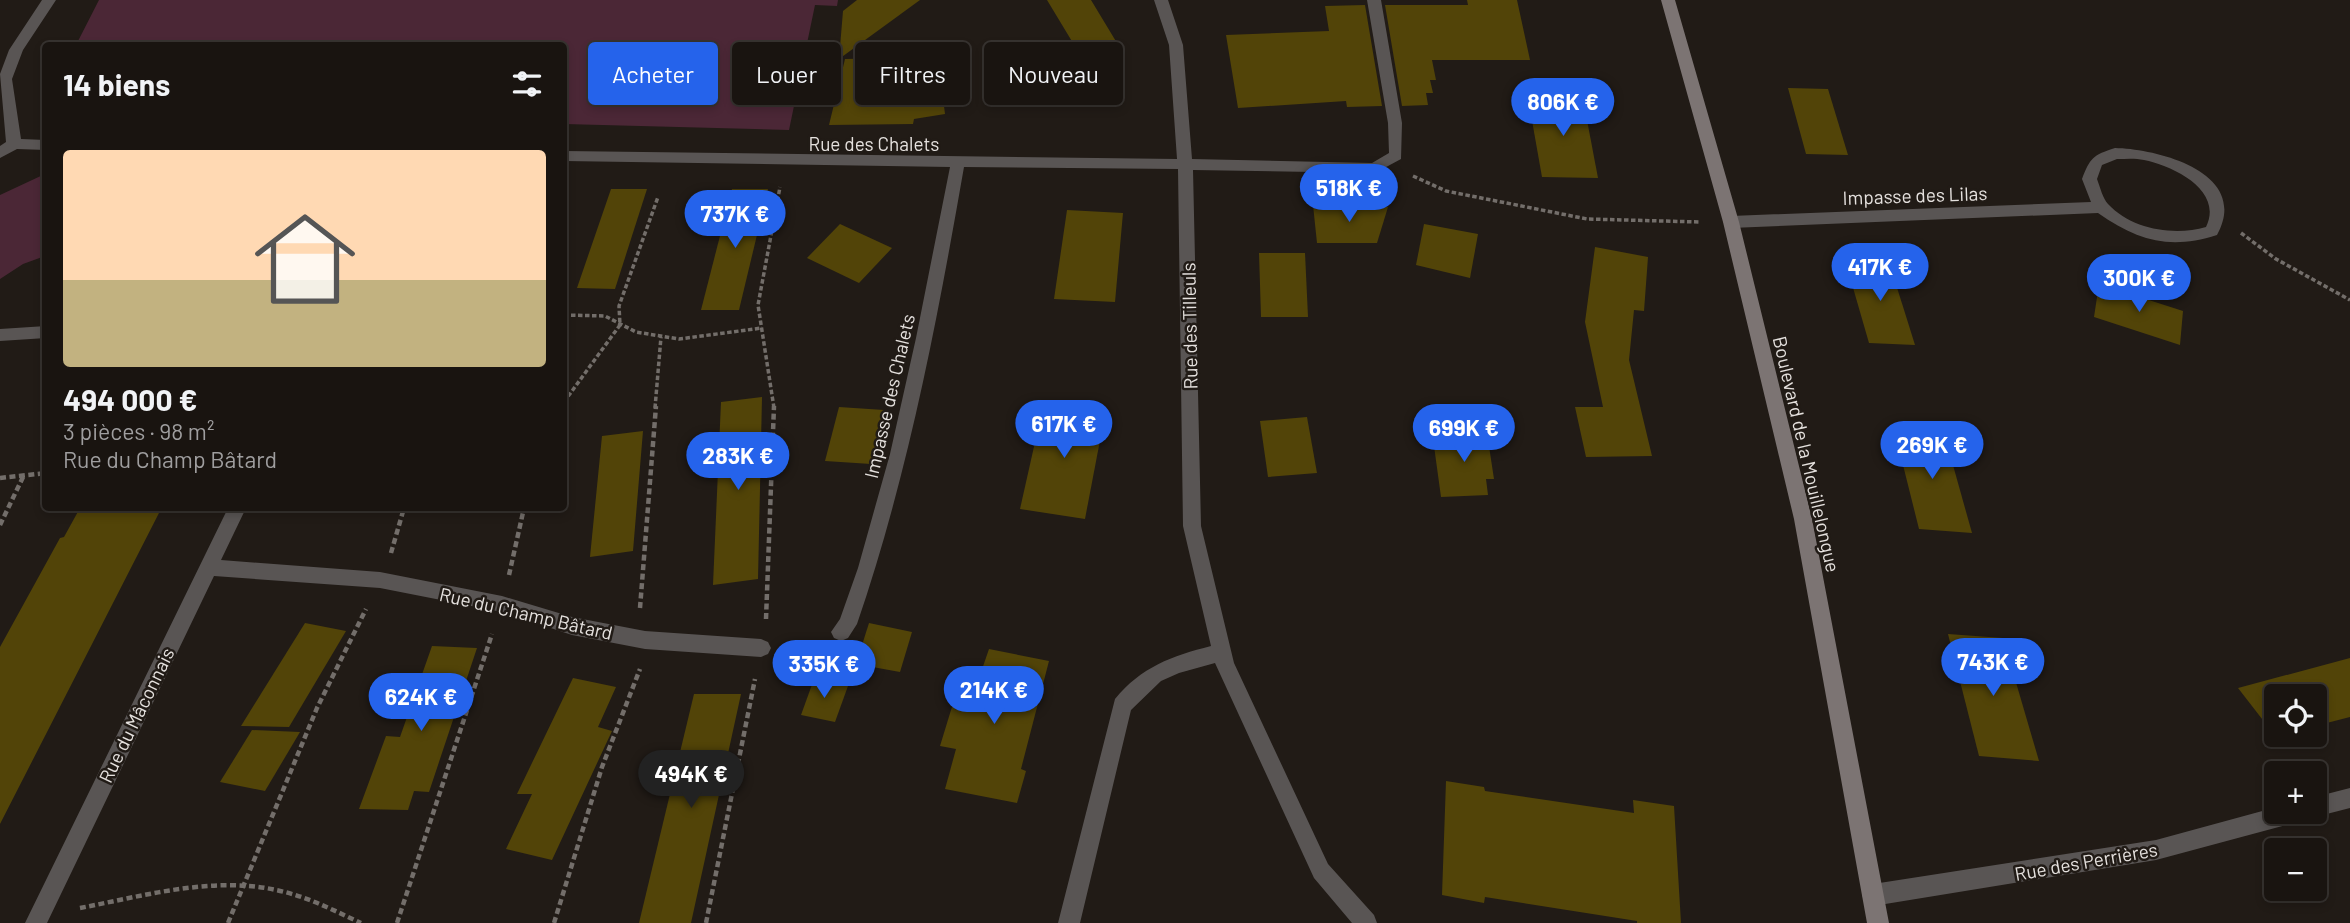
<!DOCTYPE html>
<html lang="fr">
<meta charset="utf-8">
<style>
body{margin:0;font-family:Barlow,sans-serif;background:#221d19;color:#f1f3f6;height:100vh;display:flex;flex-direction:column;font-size:26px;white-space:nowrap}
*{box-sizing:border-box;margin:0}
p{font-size:23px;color:#9f9e9f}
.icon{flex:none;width:38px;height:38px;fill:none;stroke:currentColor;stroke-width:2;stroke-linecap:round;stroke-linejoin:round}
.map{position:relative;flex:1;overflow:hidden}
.side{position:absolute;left:42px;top:42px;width:525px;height:469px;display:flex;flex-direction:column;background:#191410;border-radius:7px;box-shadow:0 4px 10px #0003,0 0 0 2px #373330}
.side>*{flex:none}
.hud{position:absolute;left:588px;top:42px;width:665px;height:63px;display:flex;gap:14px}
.controls{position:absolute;left:2264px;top:684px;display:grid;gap:14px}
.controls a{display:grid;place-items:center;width:63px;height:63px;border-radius:7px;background:#191410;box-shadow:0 4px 10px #0003,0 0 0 2px #373330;font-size:35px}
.price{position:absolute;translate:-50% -60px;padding:0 16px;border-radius:24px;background:#2563eb;color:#fff;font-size:23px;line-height:46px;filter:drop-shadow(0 2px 4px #0008)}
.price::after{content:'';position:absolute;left:50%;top:42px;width:21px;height:16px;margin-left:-10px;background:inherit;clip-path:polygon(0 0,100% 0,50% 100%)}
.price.selected{background:#222;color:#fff}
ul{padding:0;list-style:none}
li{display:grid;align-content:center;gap:14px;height:371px;padding:0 21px}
li span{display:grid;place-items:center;height:217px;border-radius:7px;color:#555}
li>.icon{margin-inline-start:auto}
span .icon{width:126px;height:126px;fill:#fffc;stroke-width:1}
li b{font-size:30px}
h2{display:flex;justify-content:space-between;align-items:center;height:84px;padding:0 21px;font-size:30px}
.chip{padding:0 24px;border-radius:7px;background:#191410;box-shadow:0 4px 10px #0003,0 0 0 2px #373330;font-size:24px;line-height:63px}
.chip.selected{background:#2563eb;color:#fff}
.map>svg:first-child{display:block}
.green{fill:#4b2736}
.building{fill:#524408}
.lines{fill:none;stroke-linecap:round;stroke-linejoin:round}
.path-far1{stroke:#736e6a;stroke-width:3.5;stroke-dasharray:4.5 2.5;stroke-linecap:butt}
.path{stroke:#736e6a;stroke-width:4.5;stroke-dasharray:6 3.5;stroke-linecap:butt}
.street{fill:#595554;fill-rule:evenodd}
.secondary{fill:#7c7473;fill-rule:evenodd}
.labels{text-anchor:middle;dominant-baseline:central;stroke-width:5;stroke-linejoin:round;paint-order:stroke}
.street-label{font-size:19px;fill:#e5e1de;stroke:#211b16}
</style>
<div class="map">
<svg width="2350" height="923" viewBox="0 0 2350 923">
<rect width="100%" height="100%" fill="#211b16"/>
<g class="green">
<polygon points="99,0 838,0 837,6 815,5 789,130 564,124 564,46 76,45"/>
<polygon points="45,174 45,256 23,264 0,279 0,195"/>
</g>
<g class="building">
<polygon points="857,0 920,0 839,59 843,11"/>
<polygon points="1047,0 1091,0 1117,43 1114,43 1121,56 1076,48"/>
<polygon points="1467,0 1517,0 1530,60 1432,60 1436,80 1430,80 1433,93 1426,93 1428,105 1402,106 1385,5 1468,5"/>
<polygon points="1365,5 1382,106 1347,107 1346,101 1238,108 1226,35 1329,31 1325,6"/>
<polygon points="938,57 945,114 914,119 913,124 829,125 845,59"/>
<polygon points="1788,88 1828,89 1848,155 1806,154"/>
<polygon points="1528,98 1583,99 1598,178 1542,177"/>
<polygon points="611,189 647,189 615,289 577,288"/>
<polygon points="732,189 768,189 739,310 701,310"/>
<polygon points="1313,205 1388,207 1377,243 1317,243"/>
<polygon points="1067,210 1123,213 1115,302 1054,299"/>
<polygon points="840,224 892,248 859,283 807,258"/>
<polygon points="1424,224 1478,234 1470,278 1416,265"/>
<polygon points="1595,247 1648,257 1644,311 1634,310 1629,360 1652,456 1586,457 1575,407 1603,407 1585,322"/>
<polygon points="1259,253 1305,253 1308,317 1261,317"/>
<polygon points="1845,260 1889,262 1915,345 1869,343"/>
<polygon points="2099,284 2183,311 2180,345 2094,317"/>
<polygon points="762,397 758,579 713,585 721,402"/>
<polygon points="1044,402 1106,409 1085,519 1020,509"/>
<polygon points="839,407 884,410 871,464 825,461"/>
<polygon points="1307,417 1317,473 1268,477 1260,421"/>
<polygon points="1894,429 1944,433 1972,533 1919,529"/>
<polygon points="643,431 633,551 590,557 602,436"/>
<polygon points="1442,432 1487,433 1494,479 1486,479 1488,495 1441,497 1434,446 1441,445"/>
<polygon points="80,508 140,508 138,513 159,513 0,824 0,647 60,538 64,537"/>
<polygon points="305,623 346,631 289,727 241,726"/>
<polygon points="869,623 912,632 900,672 856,664"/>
<polygon points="1948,634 2003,638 2039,761 1979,756"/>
<polygon points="432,646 477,648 429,792 414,791 408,810 359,809 386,736 400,737"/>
<polygon points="989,649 1049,661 1021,769 1026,771 1017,803 945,789 956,749 940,746 951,710 963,675 979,678"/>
<polygon points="2350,658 2350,717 2315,726 2315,696 2277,696 2277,735 2283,735 2276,737 2238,688"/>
<polygon points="573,678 616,687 598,727 612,731 552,860 506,849 532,794 517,794"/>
<polygon points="814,679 848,686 835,722 801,715"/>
<polygon points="694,694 741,694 691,923 639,923"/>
<polygon points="252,730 300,732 265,791 220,782"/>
<polygon points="1446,781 1484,787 1485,791 1634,813 1633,800 1674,806 1681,923 1637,923 1637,921 1485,897 1484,903 1442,895"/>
</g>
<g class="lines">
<g class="path-far1">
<polyline points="1413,176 1446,191 1587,219 1699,222"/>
<polyline points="2241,233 2276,259 2350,300"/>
<polyline points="564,315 605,316 636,332 679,339 762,328"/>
<polyline points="564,402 620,325 619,306 658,197"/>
<polyline points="655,408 661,337"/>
<polyline points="774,408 758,305 780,187"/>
</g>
<g class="path">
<polyline points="0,478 46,473"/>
<polyline points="0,525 24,475"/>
<polyline points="391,553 404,508"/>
<polyline points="509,575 524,508"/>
<polyline points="640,608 656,406"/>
<polyline points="766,619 774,406"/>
<polyline points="788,647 811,644"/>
<path d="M80,908c63,-12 132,-32 196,-18 30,6 57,20 85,33"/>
<polyline points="228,923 317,708 366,609"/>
<polyline points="397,923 492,634"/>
<polyline points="554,923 602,767 640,669"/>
<polyline points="706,923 755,679"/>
</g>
<g class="street">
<polygon points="42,0 56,0 23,50 12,79 21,139 46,140 46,150 17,149 0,158 0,146 6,142 0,74 9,50"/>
<path d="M1154,0h14l15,45 9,114 180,4 17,-10 -1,-30 -21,-123h14l21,123 -1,36 -26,14 -182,-3 8,356 33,137 94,201 46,51 3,8h-25l-38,-45 -99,-215 -36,10 -18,8 -30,29 -51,213h-22l57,-224c26,-32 57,-43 96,-53l-28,-120 -5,-357 -214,-2c-27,155 -56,308 -107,457l-9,14 -7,3 -7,-3 -3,-6 9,-13 18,-51 32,-114 26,-116 34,-171 -386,-6v-10l613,8 -8,-114z"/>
<path d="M2115,148c44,1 136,25 102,87 -47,15 -79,6 -119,-22l-367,15 -8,-6 8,-6 360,-14 -9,-23c8,-21 11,-24 33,-31zM2117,159c9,0 18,-1 27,1 29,6 80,30 62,67 -31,9 -74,3 -98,-23 -5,-5 -8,-17 -11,-25l5,-14z"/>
<polygon points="46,326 46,338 0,341 0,329"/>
<polygon points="228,508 246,508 221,560 380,572 502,596 572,617 645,631 761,639 768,642 771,648 768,654 761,657 645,649 572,635 502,612 380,588 214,576 47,923 25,923"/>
<polygon points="2350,788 2350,808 2315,817 2307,813 2304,819 2297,822 2156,860 1873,906 1865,903 1862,895 1865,887 1873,884 2156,840 2277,807 2277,812 2315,812 2315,797"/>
</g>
<polygon class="secondary" points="1661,0 1675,0 1739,222 1812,519 1889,923 1867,923 1794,519 1723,222"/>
</g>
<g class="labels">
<g class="street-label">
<text x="874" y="143">Rue des Chalets</text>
<text transform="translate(1915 195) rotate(-2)">Impasse des Lilas</text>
<text transform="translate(1189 326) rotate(-91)">Rue des Tilleuls</text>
<text transform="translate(889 396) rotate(-77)">Impasse des Chalets</text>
<text transform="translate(1807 454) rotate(77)">Boulevard de la Mouillelongue</text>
<text transform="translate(526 613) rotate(13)">Rue du Champ Bâtard</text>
<text transform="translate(136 715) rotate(-64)">Rue du Mâconnais</text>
<text transform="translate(2086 861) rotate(-10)">Rue des Perrières</text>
</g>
</g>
</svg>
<div class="controls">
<a><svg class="icon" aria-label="locate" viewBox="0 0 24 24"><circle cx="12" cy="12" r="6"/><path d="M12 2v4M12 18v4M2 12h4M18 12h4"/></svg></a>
<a>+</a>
<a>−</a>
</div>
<b class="price" style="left:1563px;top:138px">806K €</b>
<b class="price" style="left:1349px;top:224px">518K €</b>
<b class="price" style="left:735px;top:250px">737K €</b>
<b class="price" style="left:1880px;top:303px">417K €</b>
<b class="price" style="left:2139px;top:314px">300K €</b>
<b class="price" style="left:1064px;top:460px">617K €</b>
<b class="price" style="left:1464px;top:464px">699K €</b>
<b class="price" style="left:1932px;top:481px">269K €</b>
<b class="price" style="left:738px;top:492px">283K €</b>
<b class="price" style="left:1993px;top:698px">743K €</b>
<b class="price" style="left:824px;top:700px">335K €</b>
<b class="price" style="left:994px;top:726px">214K €</b>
<b class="price" style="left:421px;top:733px">624K €</b>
<b class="price selected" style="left:691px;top:810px">494K €</b>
<div class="hud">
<a class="chip selected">Acheter</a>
<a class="chip">Louer</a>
<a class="chip">Filtres</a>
<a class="chip">Nouveau</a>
</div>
<section class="side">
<h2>14 biens<svg class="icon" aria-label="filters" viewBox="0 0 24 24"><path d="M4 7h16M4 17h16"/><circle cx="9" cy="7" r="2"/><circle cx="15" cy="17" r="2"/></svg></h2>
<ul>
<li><span style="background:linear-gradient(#ffd9b3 60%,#c2b280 0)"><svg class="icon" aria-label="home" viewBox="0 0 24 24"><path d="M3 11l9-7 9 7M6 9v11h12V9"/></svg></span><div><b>494 000 €</b><p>3 pièces · 98 m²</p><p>Rue du Champ Bâtard</p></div></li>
</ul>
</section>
</div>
